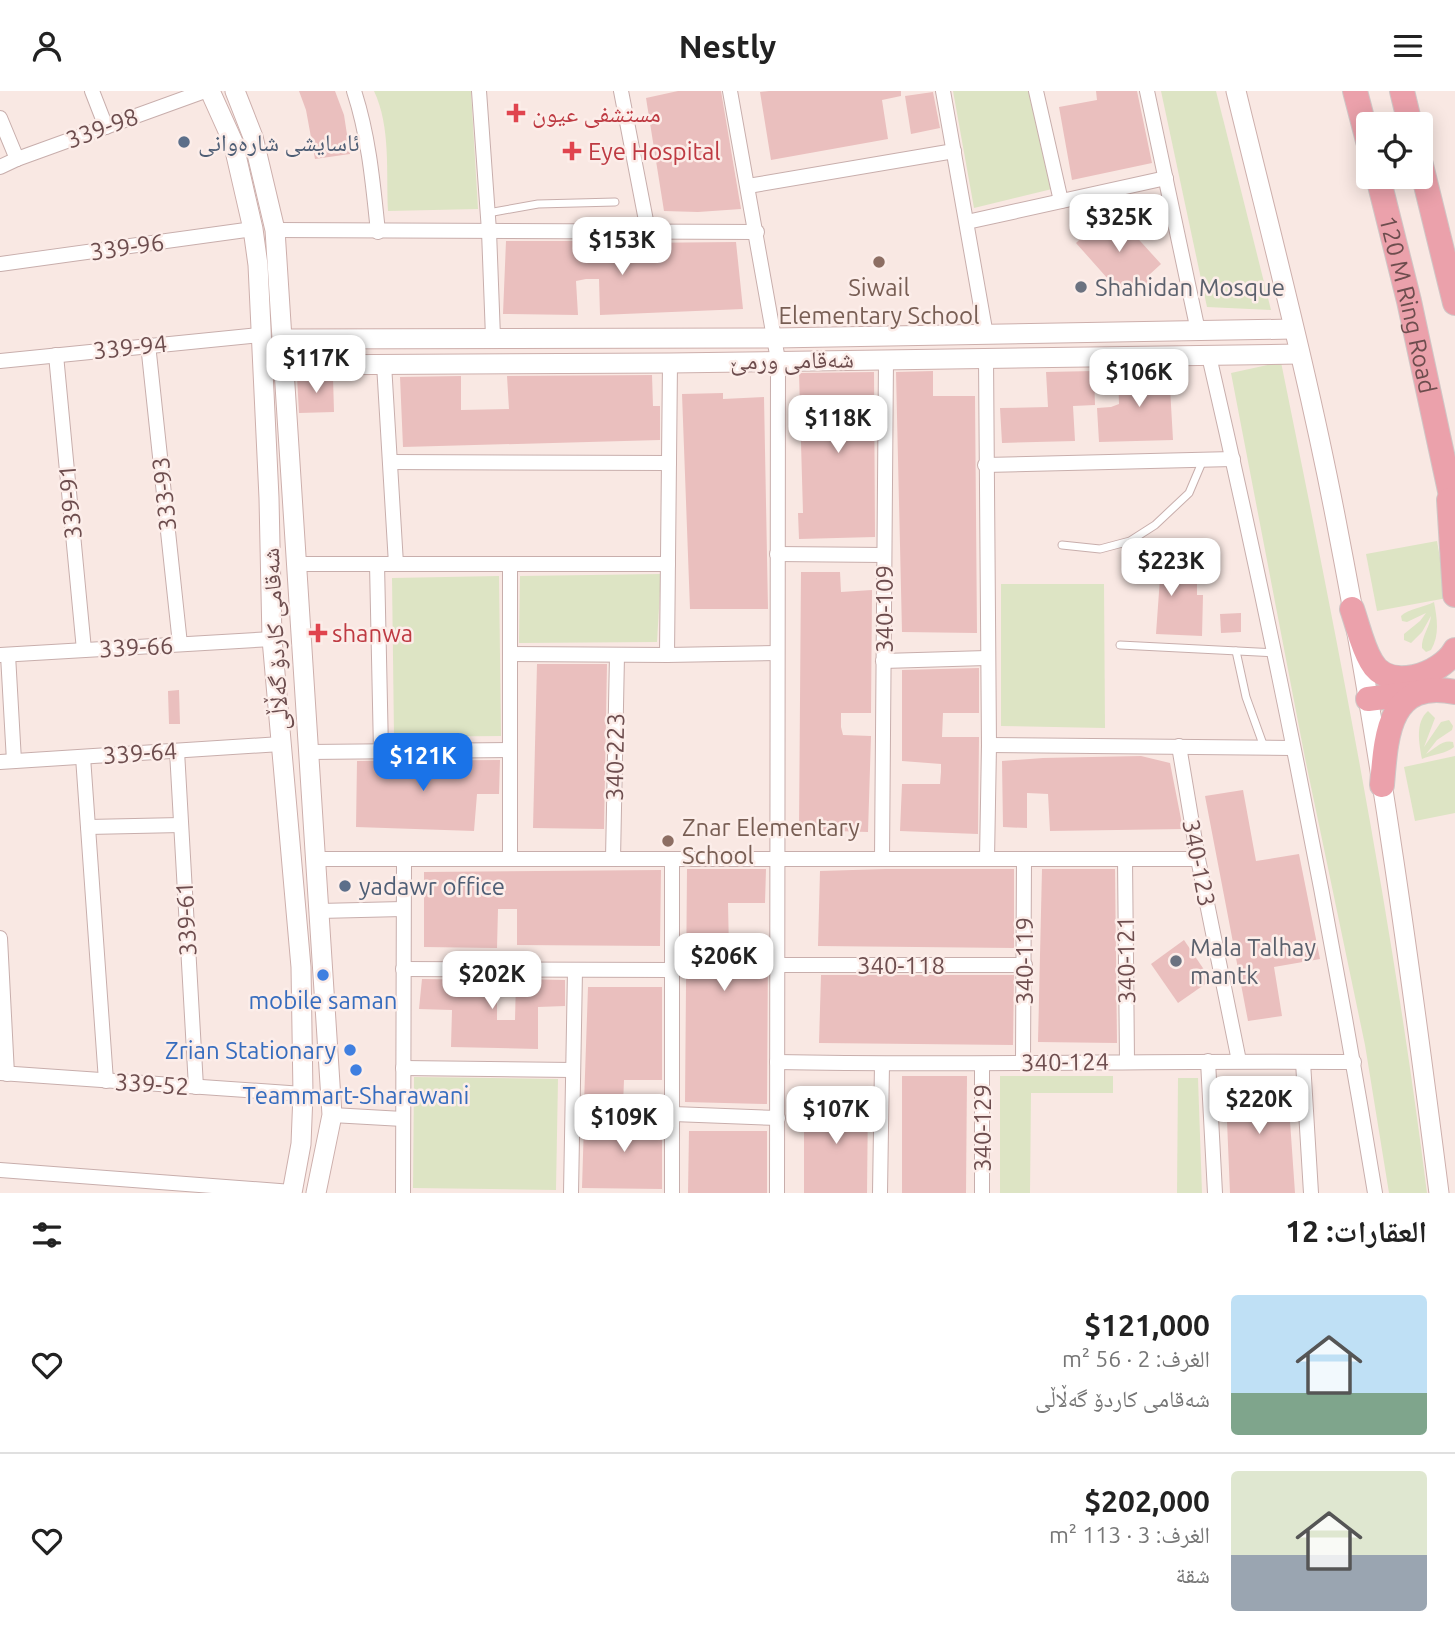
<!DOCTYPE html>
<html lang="ar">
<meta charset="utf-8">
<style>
body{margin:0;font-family:Ubuntu,"Noto Naskh Arabic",sans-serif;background:#f2f2f2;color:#222;direction:rtl;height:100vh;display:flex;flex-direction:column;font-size:26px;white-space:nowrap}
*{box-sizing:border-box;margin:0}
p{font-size:23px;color:#767676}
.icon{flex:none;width:38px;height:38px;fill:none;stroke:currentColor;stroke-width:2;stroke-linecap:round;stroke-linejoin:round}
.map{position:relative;height:1102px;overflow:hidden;direction:ltr}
.drawer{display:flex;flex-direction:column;background:#fff;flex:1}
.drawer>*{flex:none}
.buttons{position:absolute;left:1356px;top:21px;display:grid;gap:14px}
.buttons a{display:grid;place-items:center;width:77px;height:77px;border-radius:7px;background:#fff;box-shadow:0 4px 18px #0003;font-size:35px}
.price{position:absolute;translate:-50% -60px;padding:0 16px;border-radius:14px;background:#fff;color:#222;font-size:23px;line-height:46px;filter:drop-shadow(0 2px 4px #0008)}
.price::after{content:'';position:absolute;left:50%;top:42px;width:21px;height:16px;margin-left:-10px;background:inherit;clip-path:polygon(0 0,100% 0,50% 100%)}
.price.selected{background:#1a73e8;color:#fff}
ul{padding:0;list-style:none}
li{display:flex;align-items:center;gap:21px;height:175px;padding:0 28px}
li+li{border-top:2px solid #e0e0e0}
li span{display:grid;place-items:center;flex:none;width:196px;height:140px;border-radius:7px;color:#555}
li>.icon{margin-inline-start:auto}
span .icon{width:84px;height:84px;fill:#fffc;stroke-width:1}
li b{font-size:30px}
h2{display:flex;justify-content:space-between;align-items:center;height:84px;padding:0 28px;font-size:30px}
header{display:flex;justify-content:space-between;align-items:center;height:91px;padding:0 28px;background:#fff;font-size:32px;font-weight:600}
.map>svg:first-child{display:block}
.green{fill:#dde4c4}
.building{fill:#eabfbe}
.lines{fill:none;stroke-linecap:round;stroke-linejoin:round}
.lane-casing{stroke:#c8aeac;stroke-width:9}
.street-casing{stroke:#c8aeac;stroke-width:16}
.secondary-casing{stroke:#cdafac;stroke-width:21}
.highway-casing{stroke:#d0c6c6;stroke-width:26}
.lane{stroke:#fff;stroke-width:7}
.street{stroke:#fff;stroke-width:14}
.secondary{stroke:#fff;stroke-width:19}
.highway{stroke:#eba1ab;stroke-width:24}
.health-dot{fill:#e0444e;stroke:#fcede9;stroke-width:2.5}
.service-dot{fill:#5c6f8a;stroke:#fcede9;stroke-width:2.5}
.education-dot{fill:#8d6e63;stroke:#fcede9;stroke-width:2.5}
.worship-dot{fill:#6b7280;stroke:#fcede9;stroke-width:2.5}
.shop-dot{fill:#3f7fe0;stroke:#fcede9;stroke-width:2.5}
.labels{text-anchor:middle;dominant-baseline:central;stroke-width:5;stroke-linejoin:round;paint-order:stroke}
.health-label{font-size:24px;fill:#be3a42;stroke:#fcede9;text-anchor:start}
.street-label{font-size:24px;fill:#6d4d4e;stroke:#fcede9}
.service-label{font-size:24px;fill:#4e5e75;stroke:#fcede9;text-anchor:start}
.education-label{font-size:24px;fill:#785e54;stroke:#fcede9}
.worship-label{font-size:24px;fill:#5b616d;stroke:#fcede9;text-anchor:start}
.shop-label{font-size:24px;fill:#366cbe;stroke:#fcede9}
</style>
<header><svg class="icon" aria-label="menu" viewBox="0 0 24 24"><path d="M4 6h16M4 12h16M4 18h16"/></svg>Nestly<svg class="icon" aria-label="person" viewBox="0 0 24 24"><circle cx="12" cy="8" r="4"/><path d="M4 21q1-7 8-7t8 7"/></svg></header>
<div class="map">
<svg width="1455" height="1102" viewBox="0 0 1455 1102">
<rect width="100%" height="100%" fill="#f9e8e3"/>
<g class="green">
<path d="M374,0h97l7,118 -90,2c-2,-39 3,-84 -14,-120z"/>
<polygon points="953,0 1031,0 1052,98 974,117"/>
<polygon points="1161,0 1216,0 1271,219 1207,216"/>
<path d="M1281,271c56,276 111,552 146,831h-38l-24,-148 -60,-287 -74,-385z"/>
<polygon points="1437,450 1447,507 1377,520 1366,463"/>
<polygon points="661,483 657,551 519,552 520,485"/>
<polygon points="499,485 501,645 394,646 392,487"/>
<polygon points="1001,493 1104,493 1105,637 1001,635"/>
<path d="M1434,511c3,16 6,33 -3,48l-5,2 -4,-4c-1,-11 8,-21 9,-32l-9,16 -11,11 -7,-3v-6l16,-13 6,-8 -19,9 -5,-1 -1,-5c7,-7 24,-9 33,-14z"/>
<path d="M1428,620l7,7 -11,29 17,-25 8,-2 4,6 -1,4 -15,10 -11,14c8,-5 17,-15 27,-12l1,5c-6,6 -23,8 -32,12 -3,-16 -7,-37 6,-48z"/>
<polygon points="1455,665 1455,722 1415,730 1404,676"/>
<polygon points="1000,985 1113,985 1113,1002 1031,1002 1030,1102 1000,1102"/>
<polygon points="414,986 558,988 556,1099 413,1097"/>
<polygon points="1178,987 1198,987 1202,1102 1177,1102"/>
</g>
<g class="building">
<polygon points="299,0 335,0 344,24 350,63 315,68 306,19"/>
<polygon points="678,0 721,0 741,118 698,121 664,120 646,7"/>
<polygon points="769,0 901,0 901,5 882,9 888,48 771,69 760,1"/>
<polygon points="1096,0 1137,0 1152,72 1072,89 1059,16 1097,9"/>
<polygon points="933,1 940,37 911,43 905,5"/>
<polygon points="1112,119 1161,173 1149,184 1152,188 1142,197 1138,193 1124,206 1076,152 1092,137 1089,134 1097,128 1099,130"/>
<polygon points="506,150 632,150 632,152 736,151 743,218 600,224 599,188 586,188 576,190 578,224 503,223"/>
<polygon points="1169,279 1173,349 1099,351 1097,317 1111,316 1119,313 1118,281"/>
<polygon points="933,280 933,305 975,305 977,542 902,541 896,281"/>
<polygon points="1094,280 1095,314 1073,315 1075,350 1002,352 1000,317 1048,316 1046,281"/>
<polygon points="874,281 875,446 799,448 798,422 803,422 799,282"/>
<polygon points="652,284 653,315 660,315 660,349 403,356 400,286 461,285 461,319 509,318 507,285"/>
<polygon points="297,286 333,286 334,321 299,322"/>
<polygon points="723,302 723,308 764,306 768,518 690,518 682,303"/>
<polygon points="1124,467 1171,471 1175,492 1197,493 1197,504 1203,504 1202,545 1156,543 1160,487 1123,484"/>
<polygon points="801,481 840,481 841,501 872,499 871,622 841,622 841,636 843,644 871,645 868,741 799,739"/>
<polygon points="1241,522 1241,541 1221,542 1220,523"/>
<polygon points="537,573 607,573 604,738 533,737"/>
<polygon points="979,577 979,622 943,622 942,646 979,646 978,743 900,740 902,693 940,693 941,681 941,673 902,670 902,579"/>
<polygon points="179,599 180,633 169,633 168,600"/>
<polygon points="1141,665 1170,672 1183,738 1050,740 1048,703 1027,702 1027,737 1003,736 1002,670 1043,667"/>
<polygon points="500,669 499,703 477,703 474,740 356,736 357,670"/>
<polygon points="1243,699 1256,770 1299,763 1320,868 1274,876 1282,925 1248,930 1205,705"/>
<polygon points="687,778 766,778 765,812 728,812 729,860 768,860 767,1013 685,1011"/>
<polygon points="886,778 1014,778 1014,857 818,855 820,780"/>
<polygon points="1042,778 1115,778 1117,952 1038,951"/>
<polygon points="661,779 660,855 517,854 517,818 498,818 497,857 424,856 424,781"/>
<polygon points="1184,849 1211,889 1178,912 1151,873"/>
<polygon points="821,884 1014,884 1013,954 819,952"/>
<polygon points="422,888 497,889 497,929 515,929 516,888 565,889 565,915 538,916 538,958 451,956 452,919 419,918"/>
<polygon points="588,896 662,896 662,989 624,989 623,1014 584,1013"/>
<polygon points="902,985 967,985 966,1102 902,1102"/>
<polygon points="1287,987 1295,1102 1230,1102 1226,1006 1223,989"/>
<polygon points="868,1008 867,1102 804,1102 804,1009"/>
<polygon points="650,1010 662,1010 662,1098 582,1097 584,1032 650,1032"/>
<polygon points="689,1040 767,1040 767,1102 688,1102"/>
</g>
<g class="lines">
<defs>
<g id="lane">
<polyline points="488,122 538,113 615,111"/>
<polyline points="1062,454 1100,458 1130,450 1155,434 1189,402 1203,369"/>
<polyline points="1120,554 1275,562"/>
<polyline points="1236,560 1246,606 1264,656"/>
</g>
<g id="street">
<polyline points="92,0 106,36"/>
<path d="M354,0c15,46 19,93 24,141"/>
<polyline points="479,0 489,140 493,246"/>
<polyline points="621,0 648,140"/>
<polyline points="730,0 778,269 777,1102"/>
<polyline points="943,0 986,244"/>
<polyline points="1036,0 1061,110"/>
<polyline points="1147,0 1198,240"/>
<polyline points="0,27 17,68"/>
<polyline points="0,76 17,68 205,0"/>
<polyline points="748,95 954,60"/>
<polyline points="967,131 1166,87"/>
<polyline points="275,139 757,141"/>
<polyline points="0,173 253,138"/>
<polyline points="148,253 180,553"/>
<polyline points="56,264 84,559"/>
<path d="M1209,265c64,277 120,557 166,837"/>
<polyline points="986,267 989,654 987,768"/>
<polyline points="0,270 260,244"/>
<polyline points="384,273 396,473"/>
<polyline points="390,371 669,372"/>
<polyline points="985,374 1233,368"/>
<polyline points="777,463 884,464"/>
<polyline points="295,473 668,473"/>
<polyline points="377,473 381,660"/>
<polyline points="510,473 510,768"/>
<polyline points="510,563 667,564 777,562"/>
<polyline points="0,564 272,548"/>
<polyline points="8,564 14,670"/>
<polyline points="667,564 670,272"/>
<polyline points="883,570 987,567"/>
<polyline points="989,654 1292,657"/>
<polyline points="1179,655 1198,768 1239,970"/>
<polyline points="177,660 196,996"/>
<polyline points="309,661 510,659"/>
<polyline points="83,666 106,990"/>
<polyline points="0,671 281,653"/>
<polyline points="88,736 181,734"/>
<polyline points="316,768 1198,768"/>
<polyline points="613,768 617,564"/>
<polyline points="672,768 672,1102"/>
<polyline points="882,768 886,268"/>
<polyline points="1125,768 1127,970"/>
<polyline points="319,820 403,818"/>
<polyline points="0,847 7,983"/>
<polyline points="776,874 1025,874"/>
<polyline points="403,878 672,879"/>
<polyline points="1208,970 1215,1102"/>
<path d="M777,971c192,4 384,-2 577,0"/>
<polyline points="1303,971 1311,1102"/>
<polyline points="1023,972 1024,768"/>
<polyline points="403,977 573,979"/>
<polyline points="0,982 303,1003"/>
<polyline points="673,1023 778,1027"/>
<polyline points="332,1024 403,1028"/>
<polyline points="0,1079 292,1101"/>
<polyline points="403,1102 404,769"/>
<polyline points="571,1102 575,879"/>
<polyline points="880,1102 882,973"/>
<polyline points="982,1102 982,973"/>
</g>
<g id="secondary">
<polyline points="210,0 233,51 253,138 258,174 269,407 272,548 301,876 303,1003 301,1053 292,1102"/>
<polyline points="235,0 253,46 275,139 332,1024 316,1102"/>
<path d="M1236,0c36,148 75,295 103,445 42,217 72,437 100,657"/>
<polyline points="284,248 775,247 1292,238"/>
<polyline points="285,274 670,272 1299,263"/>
</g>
<g id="highway">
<polyline points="1355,0 1368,50"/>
<polyline points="1402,0 1410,33"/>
<polyline points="1421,74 1455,212"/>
<path id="s1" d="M1378,86l31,124 46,213"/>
<polyline points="1449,409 1455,504"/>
<path d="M1352,518c6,17 10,37 19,52 17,32 70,14 84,-11"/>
<polyline points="1368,608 1415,602"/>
<path d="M1382,694c4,-48 6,-107 73,-93"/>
</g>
</defs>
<use href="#lane" class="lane-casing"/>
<use href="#street" class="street-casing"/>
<use href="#secondary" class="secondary-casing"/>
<use href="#highway" class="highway-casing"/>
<use href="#lane" class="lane"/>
<use href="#street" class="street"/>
<use href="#secondary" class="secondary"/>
<use href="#highway" class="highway"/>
</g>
<g class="health-dot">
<path d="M512.5 11.5h7v7h7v7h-7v7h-7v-7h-7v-7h7z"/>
<path d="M568.5 49.5h7v7h7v7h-7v7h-7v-7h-7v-7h7z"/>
<path d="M314.5 531.5h7v7h7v7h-7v7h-7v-7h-7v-7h7z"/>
</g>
<g class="service-dot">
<circle cx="184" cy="51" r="7"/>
<circle cx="345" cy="795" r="7"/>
</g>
<g class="education-dot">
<circle cx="879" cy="171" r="7"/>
<circle cx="668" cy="750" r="7"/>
</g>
<g class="worship-dot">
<circle cx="1081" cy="196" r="7"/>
<circle cx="1176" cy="870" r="7"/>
</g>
<g class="shop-dot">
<circle cx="323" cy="884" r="7"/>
<circle cx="350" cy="959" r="7"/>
<circle cx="356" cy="979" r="7"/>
</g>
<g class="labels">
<g class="health-label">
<text x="532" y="22">مستشفى عيون</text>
<text x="588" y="60">Eye Hospital</text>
<text x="332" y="542">shanwa</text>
</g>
<g class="street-label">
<text transform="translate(102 37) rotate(-20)">339-98</text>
<text transform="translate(127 156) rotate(-8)">339-96</text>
<text stroke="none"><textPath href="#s1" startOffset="131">120 M Ring Road</textPath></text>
<text transform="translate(130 256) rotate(-6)">339-94</text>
<text transform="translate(792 269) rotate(-1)">شەقامی ورمێ</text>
<text transform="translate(164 403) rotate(-96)">333-93</text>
<text transform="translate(70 411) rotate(-95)">339-91</text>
<text transform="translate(884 518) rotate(-90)">340-109</text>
<text transform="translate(275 548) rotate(-93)">شەقامی کاردۆ گەڵاڵی</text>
<text transform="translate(136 556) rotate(-3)">339-66</text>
<text transform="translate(140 662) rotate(-4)">339-64</text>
<text transform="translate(615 666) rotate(-89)">340-223</text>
<text transform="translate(1199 772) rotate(79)">340-123</text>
<text transform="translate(186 828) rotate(-93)">339-61</text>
<text transform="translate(1126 869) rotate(-91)">340-121</text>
<text transform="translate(1024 870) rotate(-90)">340-119</text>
<text x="901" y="874">340-118</text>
<text transform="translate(1065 971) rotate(-1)">340-124</text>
<text transform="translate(152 993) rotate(4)">339-52</text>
<text transform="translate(982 1037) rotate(-90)">340-129</text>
</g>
<g class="service-label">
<text x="198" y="51">ئاسایشی شارەوانی</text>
<text x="359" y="795">yadawr office</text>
</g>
<g class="education-label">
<text x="879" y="196">Siwail<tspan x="879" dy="28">Elementary School</tspan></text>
<text x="682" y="736" text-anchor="start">Znar Elementary<tspan x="682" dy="28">School</tspan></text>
</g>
<g class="worship-label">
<text x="1095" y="196">Shahidan Mosque</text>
<text x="1190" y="856">Mala Talhay<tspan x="1190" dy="28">mantk</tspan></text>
</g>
<g class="shop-label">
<text x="323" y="909">mobile saman</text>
<text x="336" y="959" text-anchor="end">Zrian Stationary</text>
<text x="356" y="1004">Teammart-Sharawani</text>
</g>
</g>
</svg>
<div class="buttons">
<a><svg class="icon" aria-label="locate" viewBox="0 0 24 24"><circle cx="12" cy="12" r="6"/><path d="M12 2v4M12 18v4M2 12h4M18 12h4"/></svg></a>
</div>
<b class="price" style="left:1119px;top:163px">$325K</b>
<b class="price" style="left:622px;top:186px">$153K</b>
<b class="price" style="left:316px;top:304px">$117K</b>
<b class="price" style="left:1139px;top:318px">$106K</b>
<b class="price" style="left:838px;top:364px">$118K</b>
<b class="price" style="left:1171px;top:507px">$223K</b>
<b class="price selected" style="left:423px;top:702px">$121K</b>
<b class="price" style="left:724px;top:902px">$206K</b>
<b class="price" style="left:492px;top:920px">$202K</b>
<b class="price" style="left:1259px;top:1045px">$220K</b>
<b class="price" style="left:836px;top:1055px">$107K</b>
<b class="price" style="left:624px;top:1063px">$109K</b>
</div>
<section class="drawer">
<h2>العقارات: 12<svg class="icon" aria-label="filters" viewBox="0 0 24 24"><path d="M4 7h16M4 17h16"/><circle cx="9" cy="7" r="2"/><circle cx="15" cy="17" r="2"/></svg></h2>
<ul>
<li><span style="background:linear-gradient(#bfe0f5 70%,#7fa58c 0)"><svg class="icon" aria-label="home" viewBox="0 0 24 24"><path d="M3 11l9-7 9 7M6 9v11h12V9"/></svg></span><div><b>$121,000</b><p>الغرف: 2 · 56 m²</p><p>شەقامی کاردۆ گەڵاڵی</p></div><svg class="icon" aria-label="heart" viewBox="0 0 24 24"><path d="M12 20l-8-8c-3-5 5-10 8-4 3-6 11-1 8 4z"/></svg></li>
<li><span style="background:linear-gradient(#dfe7d0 60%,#9aa5b1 0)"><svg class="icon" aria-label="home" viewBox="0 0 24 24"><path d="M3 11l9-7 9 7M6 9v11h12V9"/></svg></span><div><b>$202,000</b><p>الغرف: 3 · 113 m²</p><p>شقة</p></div><svg class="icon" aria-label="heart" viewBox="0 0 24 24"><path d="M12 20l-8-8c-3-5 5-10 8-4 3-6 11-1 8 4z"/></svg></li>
</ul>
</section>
